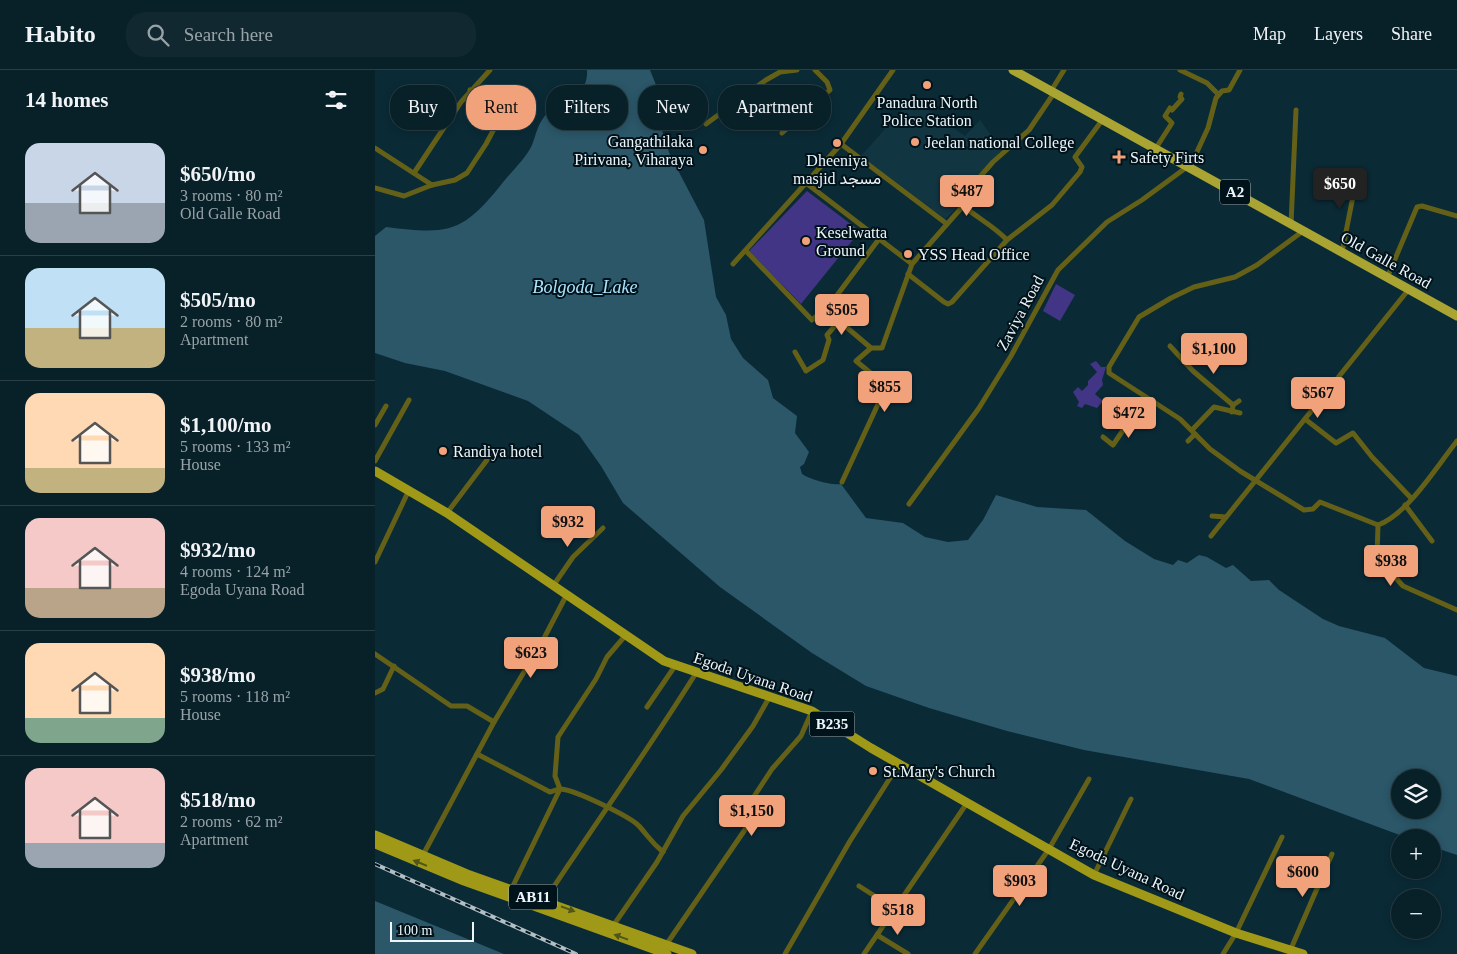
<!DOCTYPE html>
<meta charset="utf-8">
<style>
body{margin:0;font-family:"Times New Roman",Vazirmatn,serif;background:#112830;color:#f1f3f6;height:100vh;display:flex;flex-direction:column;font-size:19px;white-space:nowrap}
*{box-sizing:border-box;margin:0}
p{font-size:16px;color:#98a3a8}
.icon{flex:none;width:28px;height:28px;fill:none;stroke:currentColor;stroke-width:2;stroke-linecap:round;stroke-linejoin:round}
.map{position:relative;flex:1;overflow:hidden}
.details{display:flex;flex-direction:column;background:#082028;width:375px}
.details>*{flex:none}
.banner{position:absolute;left:15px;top:15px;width:475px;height:45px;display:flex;gap:10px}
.tools{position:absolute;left:1016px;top:699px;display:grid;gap:10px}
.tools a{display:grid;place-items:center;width:50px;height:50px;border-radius:50%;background:#082028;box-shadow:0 2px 8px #0003,0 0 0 1px #293e45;font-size:25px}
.scale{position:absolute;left:15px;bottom:12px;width:84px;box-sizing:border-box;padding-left:5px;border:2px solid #eef6fa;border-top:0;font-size:14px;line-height:18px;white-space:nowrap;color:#eef6fa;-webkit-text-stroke:4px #00121a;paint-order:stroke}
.price{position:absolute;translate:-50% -42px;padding:0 11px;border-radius:5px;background:#f1a27b;color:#111;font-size:16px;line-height:32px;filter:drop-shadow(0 1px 2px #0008)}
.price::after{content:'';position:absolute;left:50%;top:30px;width:15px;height:11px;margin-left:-8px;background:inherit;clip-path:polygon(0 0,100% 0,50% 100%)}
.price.on{background:#222;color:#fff}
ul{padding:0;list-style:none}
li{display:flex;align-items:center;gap:15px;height:125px;padding:0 25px}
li+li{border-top:1px solid #293e45}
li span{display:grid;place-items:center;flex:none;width:140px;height:100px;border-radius:15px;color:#555}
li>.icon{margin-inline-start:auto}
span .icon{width:60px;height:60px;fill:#fffc;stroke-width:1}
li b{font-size:21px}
h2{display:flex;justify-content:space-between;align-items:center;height:60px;padding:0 25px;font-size:21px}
.tag{padding:0 18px;border-radius:20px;background:#082028;box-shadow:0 2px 8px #0003,0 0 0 1px #293e45;font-size:18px;line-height:45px}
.tag.on{background:#f1a27b;color:#111}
header{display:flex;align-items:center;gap:30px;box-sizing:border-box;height:70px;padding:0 25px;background:#082028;border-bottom:1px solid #293e45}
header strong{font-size:24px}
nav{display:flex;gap:28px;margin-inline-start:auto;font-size:18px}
.search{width:350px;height:45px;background:#112830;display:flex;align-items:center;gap:12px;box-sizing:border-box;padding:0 18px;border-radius:20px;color:#98a3a8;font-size:19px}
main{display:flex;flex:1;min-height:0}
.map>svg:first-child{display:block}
.built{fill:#123542}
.green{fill:#423585}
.water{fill:#2b5769;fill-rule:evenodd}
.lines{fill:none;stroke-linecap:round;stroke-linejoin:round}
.minor{stroke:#646018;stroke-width:5}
.primary{stroke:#9f9917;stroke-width:9}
.trunk{stroke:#aaa432;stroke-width:9}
.rail-casing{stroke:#b0bfc5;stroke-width:4}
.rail{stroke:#00121a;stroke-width:2;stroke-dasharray:5.5;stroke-linecap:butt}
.oneway{fill:#505618}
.poi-dot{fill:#f1a27b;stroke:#00121a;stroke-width:2}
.labels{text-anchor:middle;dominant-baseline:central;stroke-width:4;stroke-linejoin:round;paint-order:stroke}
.shield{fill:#00121a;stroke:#a7b2b7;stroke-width:1}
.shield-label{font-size:15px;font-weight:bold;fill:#eef6fa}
.poi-label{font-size:16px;fill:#eef6fa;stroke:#00121a;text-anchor:start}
.street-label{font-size:16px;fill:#eef6fa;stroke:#00121a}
.water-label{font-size:18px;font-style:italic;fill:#aae4fe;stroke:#00121a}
</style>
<header>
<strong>Habito</strong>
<div class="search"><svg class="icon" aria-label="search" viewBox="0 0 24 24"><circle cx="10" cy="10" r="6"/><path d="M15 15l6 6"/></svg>Search here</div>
<nav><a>Map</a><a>Layers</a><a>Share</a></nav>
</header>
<main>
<section class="details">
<h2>14 homes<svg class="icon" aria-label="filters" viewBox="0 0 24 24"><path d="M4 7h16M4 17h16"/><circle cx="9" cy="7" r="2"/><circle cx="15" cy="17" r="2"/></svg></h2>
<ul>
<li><span style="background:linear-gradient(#c9d6e8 60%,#9aa5b1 0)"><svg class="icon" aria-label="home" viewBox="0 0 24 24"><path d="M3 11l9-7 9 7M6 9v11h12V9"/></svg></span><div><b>$650/mo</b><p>3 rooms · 80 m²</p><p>Old Galle Road</p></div></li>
<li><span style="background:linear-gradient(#bfe0f5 60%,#c2b280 0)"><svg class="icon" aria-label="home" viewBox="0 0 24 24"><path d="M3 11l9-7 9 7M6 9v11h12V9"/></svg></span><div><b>$505/mo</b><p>2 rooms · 80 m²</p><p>Apartment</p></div></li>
<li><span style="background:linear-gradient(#ffd9b3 75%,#c2b280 0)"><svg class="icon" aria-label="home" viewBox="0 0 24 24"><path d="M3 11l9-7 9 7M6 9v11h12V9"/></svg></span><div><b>$1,100/mo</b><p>5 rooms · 133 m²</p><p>House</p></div></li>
<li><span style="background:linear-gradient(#f6c9c9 70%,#b9a48a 0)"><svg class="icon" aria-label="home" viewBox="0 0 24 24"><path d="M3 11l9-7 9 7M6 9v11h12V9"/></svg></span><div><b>$932/mo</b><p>4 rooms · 124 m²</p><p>Egoda Uyana Road</p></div></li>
<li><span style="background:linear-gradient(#ffd9b3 75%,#7fa58c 0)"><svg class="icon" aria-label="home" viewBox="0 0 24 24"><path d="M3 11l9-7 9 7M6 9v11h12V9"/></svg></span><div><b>$938/mo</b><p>5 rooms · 118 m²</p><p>House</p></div></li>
<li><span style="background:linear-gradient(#f6c9c9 75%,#9aa5b1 0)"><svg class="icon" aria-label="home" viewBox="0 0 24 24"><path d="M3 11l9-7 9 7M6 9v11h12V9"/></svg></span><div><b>$518/mo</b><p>2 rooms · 62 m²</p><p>Apartment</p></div></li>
</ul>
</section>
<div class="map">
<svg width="1082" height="884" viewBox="0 0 1082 884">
<rect width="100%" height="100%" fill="#0a2a36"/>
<polygon class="built" points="535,31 558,43 590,66 605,50 628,82 587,125 584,135 570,149 486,86"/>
<g class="green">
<polygon points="432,121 485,161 426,234 374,181"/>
<polygon points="681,214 700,225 685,251 668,241"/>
<polygon points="721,291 726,297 731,297 727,310 728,315 720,324 728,331 722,338 710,334 707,338 702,336 704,332 698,322 703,317 707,321 713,315 713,311 722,302 715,294"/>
</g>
<g class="water">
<path d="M212,0h63l6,15 3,36 11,34 34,65 12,77 10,18 5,24 12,19 25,22 5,18 24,18 -2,17 14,19 -5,12 -4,3 2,7c7,5 30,12 39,10l25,34 37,5 22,14 23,5 20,-2 15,-20 13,-25 41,12 49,3 39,31 29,18 19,6 5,-5 9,3 12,-8 8,2 19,11 7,-3 18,16 18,-1 10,10 44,29 16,7 46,12 39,30 33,8v179l-24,-8v-9l-28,-1 -156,-58 -165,-29 -77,-19 -78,-23 -63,-22 -54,-33 -92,-66 -97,-84 -22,-37 -22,-31 -51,-34 -83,-30 -40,-8 -30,-10v-117l11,-9c64,8 77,6 118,-46 9,-11 22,-23 28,-36 4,-10 5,-19 12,-28 13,-18 45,-17 43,-47zM1025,708h33v32h-33z"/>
<polygon points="0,831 129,884 0,884"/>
</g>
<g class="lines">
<g class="minor">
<polyline points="805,0 832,13 843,24"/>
<polyline points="676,21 689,0"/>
<polyline points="331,54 391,10 405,2 422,0"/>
<polyline points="407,63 455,20 452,12 440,0"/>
<polyline points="466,74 572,154"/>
<polyline points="0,78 57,115"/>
<polyline points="781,78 797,53 790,46 795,38 797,40 807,29 805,27 806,24"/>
<polyline points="815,97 833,58 841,28 847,21 854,20 865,0"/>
<polyline points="39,103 86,32 115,0"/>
<polyline points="431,113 537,194"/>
<polyline points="0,118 29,126 57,115 80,110 92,103 111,74 128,42 95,20"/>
<path d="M588,136c15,12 32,21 44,34"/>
<polyline points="916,154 921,40"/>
<path d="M928,161l-46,34 -22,12 -41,10 -23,11 -32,19 -30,50v6l71,46 30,30 30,22 64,39 9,-1 7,-7 58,23c29,-10 59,-59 79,-84"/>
<polyline points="371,181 437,250 457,232 504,169"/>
<polyline points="967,182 983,101"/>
<polyline points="358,194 466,74 518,0"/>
<polyline points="533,204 569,232 573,234 577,232 632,170 677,135 705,102 707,97 700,87 728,49"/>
<polyline points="1012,208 1042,137 1047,136 1082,146"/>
<polyline points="450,239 496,278"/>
<polyline points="795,276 818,301 858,335 857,342"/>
<polyline points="420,282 431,301 448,290 454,270 452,265 464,251"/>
<polyline points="812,294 820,286"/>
<polyline points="858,335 864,331"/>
<polyline points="930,349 961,373 978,363 997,387 1036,428"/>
<polyline points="0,355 11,336"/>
<polyline points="817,360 839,337 865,343"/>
<polyline points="728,367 738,375 770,328"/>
<polyline points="813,371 820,364"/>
<polyline points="0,391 34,330"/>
<polyline points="467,412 510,319 509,314 481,291 496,278 507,278 537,194 588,136 588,126 618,92 654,60 679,23"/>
<polyline points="534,434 604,338 636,286 683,200 732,152 767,130 812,97"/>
<polyline points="1030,435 1057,471"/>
<polyline points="72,443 118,382"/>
<polyline points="837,446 851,447"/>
<polyline points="1003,455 1002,487 1028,516 1082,540"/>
<polyline points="836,466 1034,219"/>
<polyline points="0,492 34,420"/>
<polyline points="178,516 198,487 228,458"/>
<polyline points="0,584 76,636 92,636 119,652"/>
<polyline points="0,623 8,619 19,596"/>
<polyline points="272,637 300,596"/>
<path d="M102,684l73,38c3,-1 8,-3 11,-3 14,1 70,28 78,37 10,11 12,16 24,26"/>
<polyline points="48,785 119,652 167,572 191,526"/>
<polyline points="719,805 756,729"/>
<polyline points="484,816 520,839"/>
<polyline points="136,820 185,719 180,706 183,667 221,609 232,587 250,566"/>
<path d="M170,830c50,-76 103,-150 151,-227"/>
<polyline points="238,856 282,792 308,746 346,700 378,656 395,626"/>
<polyline points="502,865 533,884"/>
<polyline points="291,875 380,745 381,741 376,731 397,699 426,666 437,641"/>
<polyline points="915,881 957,784"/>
<polyline points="410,884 475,771 524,694"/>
<polyline points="489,884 592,733"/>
<polyline points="600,884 674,779 714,709"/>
<polyline points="848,884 861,863 907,767"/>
</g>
<g class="primary">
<polyline points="0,401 72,443 289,591 437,641 496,678 719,805 861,863 928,884"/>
<polyline points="0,765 92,804 317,884"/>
<polyline points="0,774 89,811 292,884"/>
</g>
<polyline class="trunk" points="638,0 1082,246"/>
<defs>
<polyline id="rail" points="0,794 201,884"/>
</defs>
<use href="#rail" class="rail-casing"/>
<use href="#rail" class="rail"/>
</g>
<defs><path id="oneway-solid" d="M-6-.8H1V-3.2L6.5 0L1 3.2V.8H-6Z" transform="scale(1.25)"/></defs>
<g class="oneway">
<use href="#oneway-solid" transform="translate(45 793) rotate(-158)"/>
<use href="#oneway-solid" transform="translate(193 839) rotate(20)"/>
<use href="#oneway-solid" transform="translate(246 867) rotate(-160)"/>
</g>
<g class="poi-dot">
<circle cx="552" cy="15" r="5"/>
<circle cx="540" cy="72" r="5"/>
<circle cx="462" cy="73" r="5"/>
<circle cx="328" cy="80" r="5"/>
<path d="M741.5 79.5h5v5h5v5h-5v5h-5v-5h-5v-5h5z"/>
<circle cx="431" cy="171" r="5"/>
<circle cx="533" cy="184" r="5"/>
<circle cx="68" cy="381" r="5"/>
<circle cx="498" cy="701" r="5"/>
</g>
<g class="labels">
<g class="shield">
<rect x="845" y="109.5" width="30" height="25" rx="4"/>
<rect x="434.5" y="641.5" width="45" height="25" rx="4"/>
<rect x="134" y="814.5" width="48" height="25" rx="4"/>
</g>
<g class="shield-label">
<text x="860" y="122">A2</text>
<text x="457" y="654">B235</text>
<text x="158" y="827">AB11</text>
</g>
<g class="poi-label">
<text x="552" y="32" text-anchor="middle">Panadura North<tspan x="552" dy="18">Police Station</tspan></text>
<text x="318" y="71" text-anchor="end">Gangathilaka<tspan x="318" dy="18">Pirivana, Viharaya</tspan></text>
<text x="550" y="72">Jeelan national College</text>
<text x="755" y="87">Safety Firts</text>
<text x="462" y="90" text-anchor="middle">Dheeniya<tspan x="462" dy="18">masjid مسجد</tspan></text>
<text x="441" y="162">Keselwatta<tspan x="441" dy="18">Ground</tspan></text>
<text x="543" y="184">YSS Head Office</text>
<text x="78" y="381">Randiya hotel</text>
<text x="508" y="701">St.Mary's Church</text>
</g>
<g class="street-label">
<text transform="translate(1011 190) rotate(29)">Old Galle Road</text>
<text transform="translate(645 243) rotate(-62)">Zaviya Road</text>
<text transform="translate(378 607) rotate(19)">Egoda Uyana Road</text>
<text transform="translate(752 799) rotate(25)">Egoda Uyana Road</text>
</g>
<g class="water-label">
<text x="210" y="217">Bolgoda_Lake</text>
</g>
</g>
</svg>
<div class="tools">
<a><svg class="icon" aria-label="layers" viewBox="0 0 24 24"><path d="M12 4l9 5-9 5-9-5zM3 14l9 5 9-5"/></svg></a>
<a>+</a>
<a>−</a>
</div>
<div class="scale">100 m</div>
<b class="price on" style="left:965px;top:140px">$650</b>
<b class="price" style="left:592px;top:147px">$487</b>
<b class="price" style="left:467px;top:266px">$505</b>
<b class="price" style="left:839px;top:305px">$1,100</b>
<b class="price" style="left:510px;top:343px">$855</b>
<b class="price" style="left:943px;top:349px">$567</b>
<b class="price" style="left:754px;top:369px">$472</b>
<b class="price" style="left:193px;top:478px">$932</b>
<b class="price" style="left:1016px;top:517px">$938</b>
<b class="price" style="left:156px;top:609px">$623</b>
<b class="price" style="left:377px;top:767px">$1,150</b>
<b class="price" style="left:928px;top:828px">$600</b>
<b class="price" style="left:645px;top:837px">$903</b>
<b class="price" style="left:523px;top:866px">$518</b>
<div class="banner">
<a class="tag">Buy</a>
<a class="tag on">Rent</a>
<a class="tag">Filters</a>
<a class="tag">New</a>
<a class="tag">Apartment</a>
</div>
</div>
</main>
